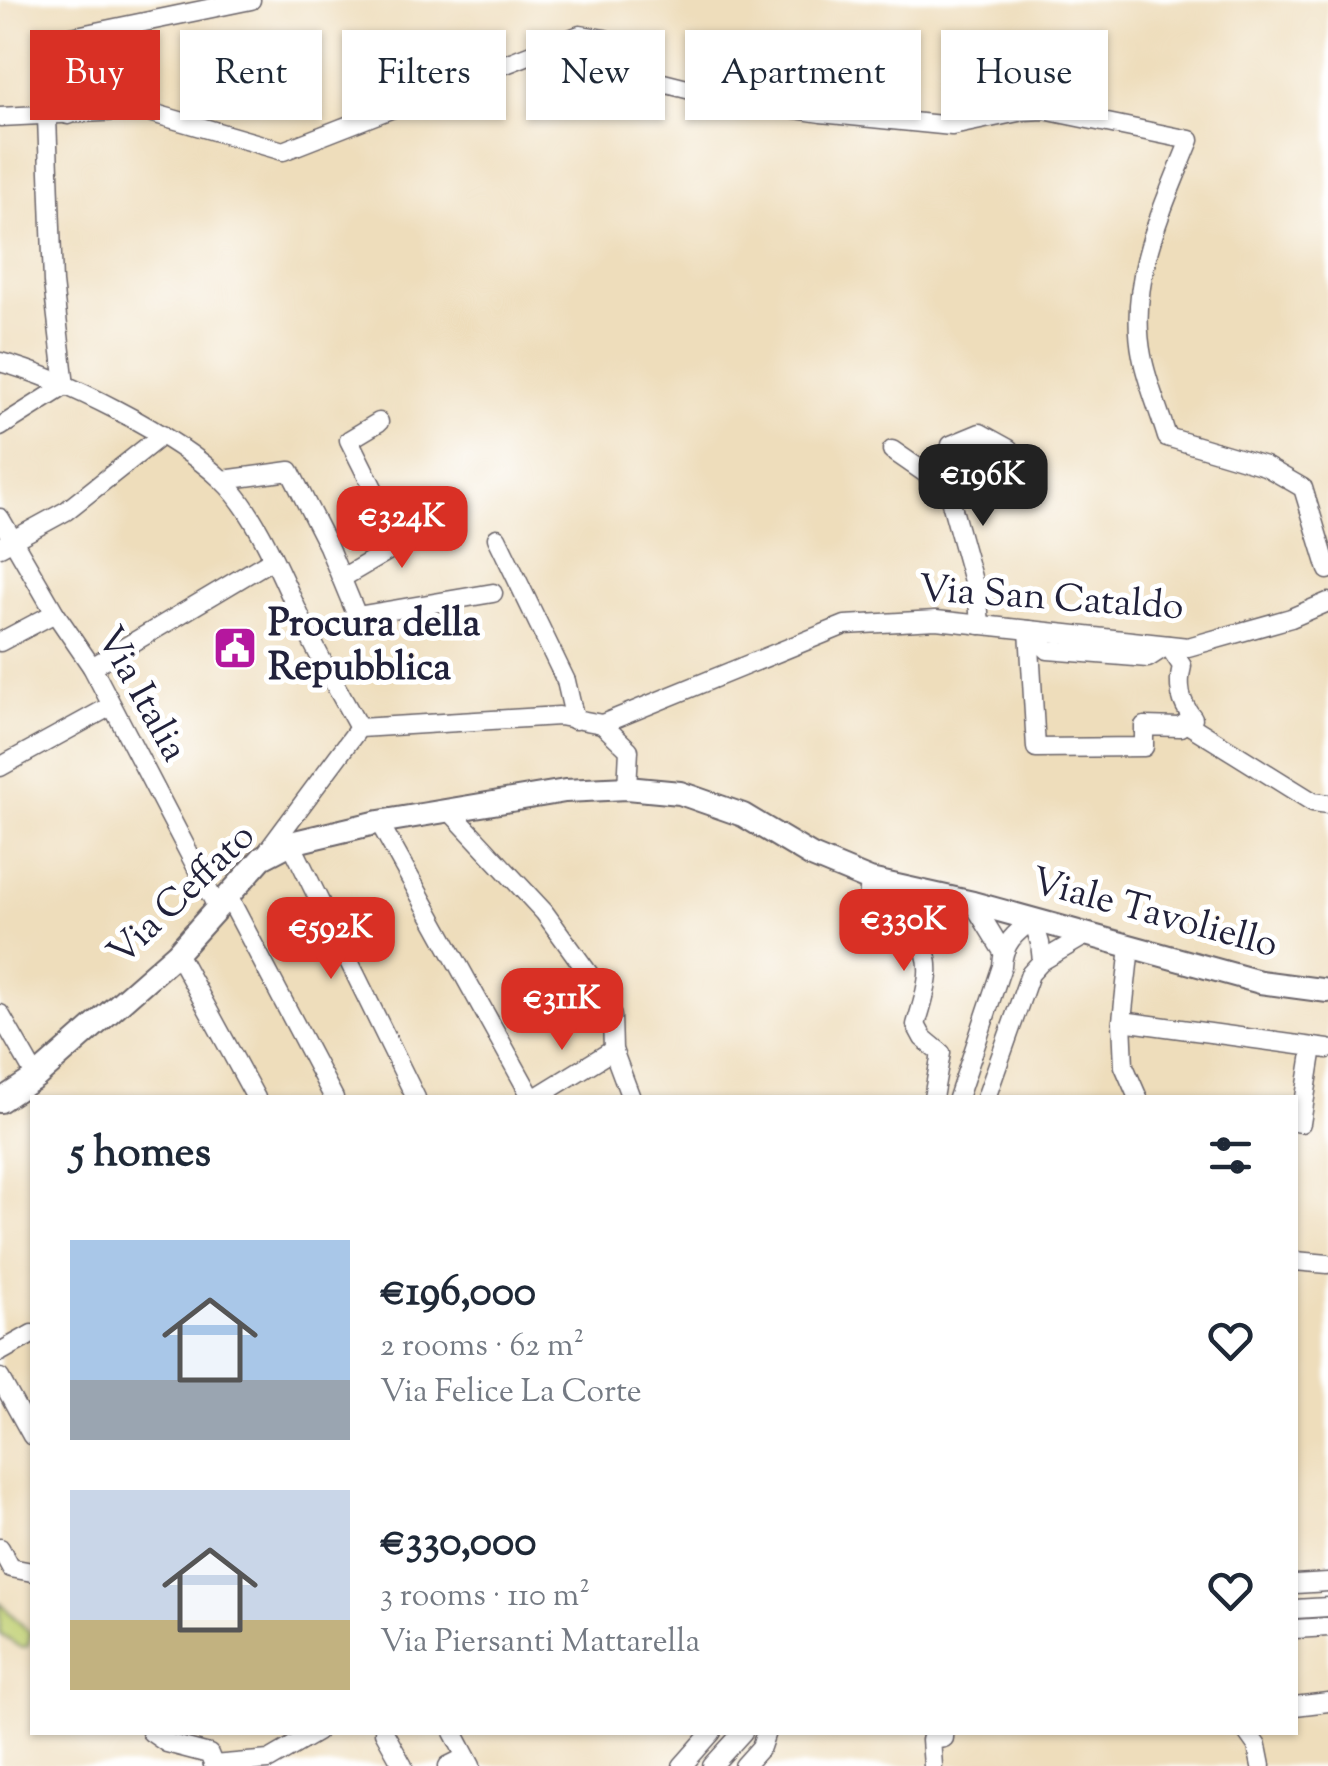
<!DOCTYPE html>
<meta charset="utf-8">
<style>
body{margin:0;font-family:"Sorts Mill Goudy",serif;background:#f6f6f7;color:#1f2937;height:100vh;display:flex;flex-direction:column;font-size:38px;white-space:nowrap}
*{box-sizing:border-box;margin:0}
p{font-size:32px;color:#747a83}
.icon{flex:none;width:55px;height:55px;fill:none;stroke:currentColor;stroke-width:2;stroke-linecap:round;stroke-linejoin:round}
.map{position:relative;flex:1;overflow:hidden}
.sheet{position:absolute;left:30px;top:1095px;width:1268px;height:640px;display:flex;flex-direction:column;background:#fff;border-radius:0px;box-shadow:0 2px 8px #0004}
.sheet>*{flex:none}
.hud{position:absolute;left:30px;top:30px;width:1270px;height:90px;display:flex;gap:20px}
.price{position:absolute;translate:-50% -85px;padding:0 22px;border-radius:20px;background:#d93025;color:#fff;font-size:32px;line-height:65px;filter:drop-shadow(0 2px 5px #0008)}
.price::after{content:'';position:absolute;left:50%;top:60px;width:30px;height:22px;margin-left:-15px;background:inherit;clip-path:polygon(0 0,100% 0,50% 100%)}
.price.active{background:#222;color:#fff}
ul{padding:0;list-style:none}
li{display:flex;align-items:center;gap:30px;height:250px;padding:0 40px}
li span{display:grid;place-items:center;flex:none;width:280px;height:200px;border-radius:0px;color:#555}
li>.icon{margin-inline-start:auto}
span .icon{width:120px;height:120px;fill:#fffc;stroke-width:1}
li b{font-size:42px}
h2{display:flex;justify-content:space-between;align-items:center;height:120px;padding:0 40px;font-size:42px}
.pill{padding:0 35px;border-radius:0px;background:#fff;box-shadow:0 2px 8px #0004;font-size:35px;line-height:90px}
.pill.active{background:#d93025;color:#fff}
.map>svg:first-child{display:block}
.green{fill:#bfcf71;stroke:#707856;stroke-width:2.5}
.lines{fill:none;stroke-linecap:round;stroke-linejoin:round}
.minor-casing{stroke:#696368;stroke-width:21}
.major-casing{stroke:#696368;stroke-width:26}
.minor{stroke:#fff;stroke-width:18}
.major{stroke:#fff;stroke-width:22}
.labels{text-anchor:middle;dominant-baseline:central;stroke-width:10;stroke-linejoin:round;paint-order:stroke}
.street-label{font-size:38px;fill:#22223b;stroke:#fff}
.poi-label{font-size:38px;font-weight:bold;fill:#22223b;stroke:#fff;text-anchor:start}
</style>
<div class="map">
<svg width="1328" height="1766" viewBox="0 0 1328 1766">
<rect width="100%" height="100%" fill="#fff"/>
<filter id="ink" filterUnits="userSpaceOnUse"><feTurbulence type="fractalNoise" baseFrequency=".01" numOctaves="2"/><feDisplacementMap in="SourceGraphic" scale="20" xChannelSelector="R" yChannelSelector="G"/><feConvolveMatrix kernelMatrix="1 2 1 2 8 2 1 2 1" color-interpolation-filters="sRGB"/></filter>
<filter id="wash" filterUnits="userSpaceOnUse"><feTurbulence type="fractalNoise" baseFrequency=".0048" numOctaves="4" result="noise"/><feDisplacementMap in="SourceGraphic" scale="40" xChannelSelector="R" yChannelSelector="G"/><feGaussianBlur stdDeviation="2.25" result="paint"/><feColorMatrix in="noise" values="0 0 0 0 0 0 0 0 0 0 0 0 0 0 0 0 0 1.4 0 .05"/><feComposite in="paint" operator="in"/></filter>
<g filter="url(#wash)">
<rect width="100%" height="100%" fill="#edb"/>
<polygon class="green" points="0,1603 31,1634 28,1646 21,1648 0,1634"/>
</g>
<g filter="url(#ink)">
<g class="lines">
<defs>
<g id="minor">
<polyline points="68,115 62,39 251,0"/>
<path d="M0,117l142,-7 141,41 297,-116 25,4 50,42 64,16 102,16 131,13 71,-15 21,-1 146,30c-27,68 -63,140 -48,216 5,27 17,54 25,81l98,29 38,22 25,82"/>
<path d="M0,362c64,17 174,72 222,118 35,32 62,103 83,147 16,34 36,68 54,101"/>
<polyline points="379,422 349,440 401,544"/>
<polyline points="0,427 65,386 53,283 47,117"/>
<polyline points="892,450 947,488"/>
<polyline points="223,480 290,471 328,546 357,616 493,593"/>
<polyline points="0,518 55,613 92,667 217,907"/>
<polyline points="497,538 566,681 575,720"/>
<polyline points="0,547 66,511 162,435"/>
<polyline points="342,578 437,522"/>
<polyline points="980,625 978,599 947,488 951,445 980,433 1009,449"/>
<path d="M1029,630l19,20 100,8 20,-13 14,21c-5,20 -2,36 11,52l-13,9 -36,-1v21l-108,1z"/>
<polyline points="0,642 55,613"/>
<polyline points="92,667 273,559"/>
<polyline points="1186,723 1313,802 1328,804"/>
<polyline points="602,724 845,625 936,620 1188,647 1291,618 1328,602"/>
<polyline points="602,724 629,750 627,788"/>
<polyline points="0,767 111,706"/>
<polyline points="450,811 544,912 594,981 612,1016 613,1050 631,1098"/>
<polyline points="379,822 532,1098"/>
<polyline points="291,843 416,1098"/>
<polyline points="266,853 359,728 559,716 602,724"/>
<path d="M870,880l-3,31c14,8 39,16 50,28 22,22 6,61 -1,86l7,13 18,15 -8,45"/>
<polyline points="228,896 334,1098"/>
<polyline points="973,903 1003,952"/>
<polyline points="1130,946 1122,1021 1124,1066 1138,1098"/>
<polyline points="177,953 256,1098"/>
<polyline points="0,1014 36,1077"/>
<polyline points="1122,1021 1328,1049"/>
<polyline points="535,1098 613,1050"/>
<path d="M958,1098l44,-132c1,-23 13,-33 31,-46l7,23 2,18"/>
<polyline points="986,1098 1030,974 1042,961 1086,935"/>
<polyline points="1295,1122 1301,1123 1313,1047"/>
<polyline points="1295,1261 1328,1264"/>
<polyline points="0,1352 32,1334"/>
<polyline points="0,1378 32,1436"/>
<polyline points="0,1548 11,1568 32,1572"/>
<polyline points="1295,1584 1328,1582"/>
<polyline points="1295,1609 1328,1607"/>
<polyline points="1295,1629 1328,1627"/>
<polyline points="1295,1706 1328,1702"/>
<polyline points="151,1732 167,1743 209,1754 214,1766"/>
<polyline points="384,1732 403,1766"/>
<polyline points="453,1732 471,1766"/>
<polyline points="1247,1732 1257,1746 1261,1766"/>
<polyline points="213,1765 269,1760 317,1732"/>
<polyline points="448,1766 466,1757"/>
<polyline points="682,1766 712,1732"/>
<polyline points="712,1766 743,1732"/>
<polyline points="744,1766 761,1747 766,1732"/>
<polyline points="933,1766 931,1740 944,1738 944,1732"/>
</g>
<polyline id="major" points="0,1101 36,1077 177,953 262,858 291,843 379,822 565,791 627,788 680,793 743,815 812,856 870,880 973,903 1260,982 1328,991"/>
</defs>
<use href="#minor" class="minor-casing"/>
<use href="#major" class="major-casing"/>
<use href="#minor" class="minor"/>
<use href="#major" class="major"/>
</g>
</g>
<defs>
<symbol id="civic-square" viewBox="-11 -11 22 22"><rect x="-9" y="-9" width="18" height="18" rx="4" fill="#b5179e" stroke="#fff"/><path d="M-.6-6.5H3V-4.5H.6V-3L4-1V1h2V6H-6V1h2V-1L-.6-3ZM-1.2 2.5V6h2.4V2.5Z" fill="#fff"/></symbol>
</defs>
<g fill-rule="evenodd">
<use href="#civic-square" x="210" y="623" width="50" height="50"/>
</g>
<g class="labels">
<g class="street-label">
<text transform="translate(1051 600) rotate(4)">Via San Cataldo</text>
<text transform="translate(140 695) rotate(61)">Via Italia</text>
<text transform="translate(183 896) rotate(-44)">Via Ceffato</text>
<text transform="translate(1154 915) rotate(15)">Viale Tavoliello</text>
</g>
<g class="poi-label">
<text x="268" y="626">Procura della<tspan x="268" dy="44">Repubblica</tspan></text>
</g>
</g>
</svg>
<b class="price active" style="left:983px;top:529px">€196K</b>
<b class="price" style="left:402px;top:571px">€324K</b>
<b class="price" style="left:904px;top:974px">€330K</b>
<b class="price" style="left:331px;top:982px">€592K</b>
<b class="price" style="left:562px;top:1053px">€311K</b>
<div class="hud">
<a class="pill active">Buy</a>
<a class="pill">Rent</a>
<a class="pill">Filters</a>
<a class="pill">New</a>
<a class="pill">Apartment</a>
<a class="pill">House</a>
</div>
<section class="sheet">
<h2>5 homes<svg class="icon" aria-label="filters" viewBox="0 0 24 24"><path d="M4 7h16M4 17h16"/><circle cx="9" cy="7" r="2"/><circle cx="15" cy="17" r="2"/></svg></h2>
<ul>
<li><span style="background:linear-gradient(#a9c7e8 70%,#9aa5b1 0)"><svg class="icon" aria-label="home" viewBox="0 0 24 24"><path d="M3 11l9-7 9 7M6 9v11h12V9"/></svg></span><div><b>€196,000</b><p>2 rooms · 62 m²</p><p>Via Felice La Corte</p></div><svg class="icon" aria-label="heart" viewBox="0 0 24 24"><path d="M12 20l-8-8c-3-5 5-10 8-4 3-6 11-1 8 4z"/></svg></li>
<li><span style="background:linear-gradient(#c9d6e8 65%,#c2b280 0)"><svg class="icon" aria-label="home" viewBox="0 0 24 24"><path d="M3 11l9-7 9 7M6 9v11h12V9"/></svg></span><div><b>€330,000</b><p>3 rooms · 110 m²</p><p>Via Piersanti Mattarella</p></div><svg class="icon" aria-label="heart" viewBox="0 0 24 24"><path d="M12 20l-8-8c-3-5 5-10 8-4 3-6 11-1 8 4z"/></svg></li>
</ul>
</section>
</div>
